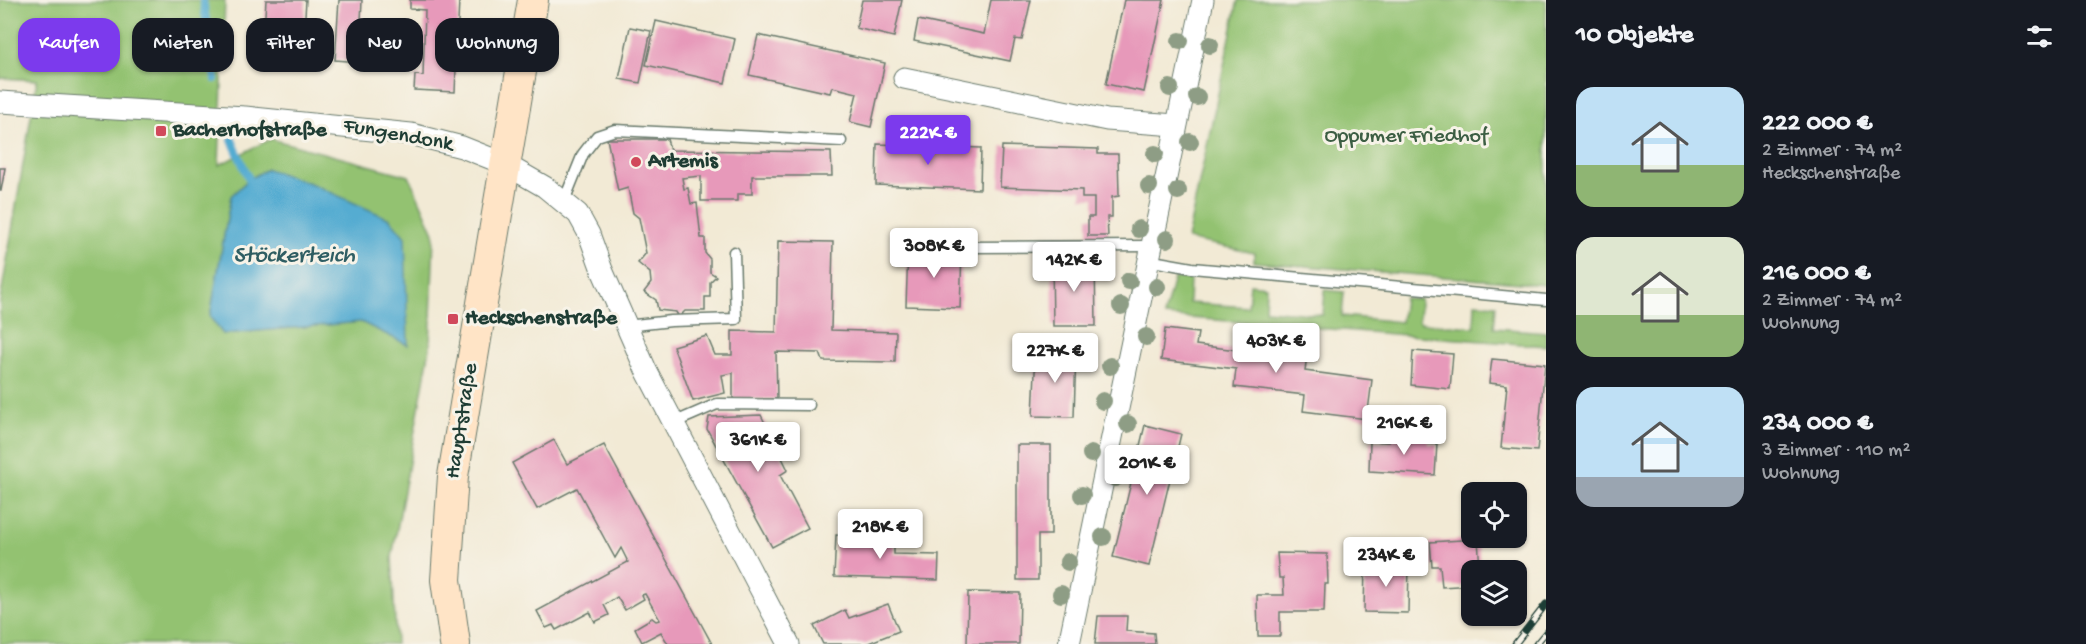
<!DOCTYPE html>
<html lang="de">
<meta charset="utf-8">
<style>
body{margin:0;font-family:"Gochi Hand",sans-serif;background:#242831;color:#f1f3f6;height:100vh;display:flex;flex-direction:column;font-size:22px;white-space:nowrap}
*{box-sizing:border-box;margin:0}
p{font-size:20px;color:#9ea1a6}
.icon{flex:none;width:33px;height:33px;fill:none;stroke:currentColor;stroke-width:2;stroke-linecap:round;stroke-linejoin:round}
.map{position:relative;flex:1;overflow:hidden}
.details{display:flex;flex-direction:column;background:#171b24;width:540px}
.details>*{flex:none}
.guide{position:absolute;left:18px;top:18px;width:570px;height:54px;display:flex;gap:12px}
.buttons{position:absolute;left:1461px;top:482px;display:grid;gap:12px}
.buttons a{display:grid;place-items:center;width:66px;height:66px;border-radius:12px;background:#171b24;box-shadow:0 2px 4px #0004;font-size:30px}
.price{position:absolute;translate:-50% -51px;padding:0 14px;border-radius:6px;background:#fff;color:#222;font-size:20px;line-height:39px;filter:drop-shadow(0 2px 3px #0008)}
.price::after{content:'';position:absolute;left:50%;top:36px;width:18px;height:14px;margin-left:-9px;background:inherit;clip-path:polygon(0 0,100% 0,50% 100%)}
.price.current{background:#7c3aed;color:#fff}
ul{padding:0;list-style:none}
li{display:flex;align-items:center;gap:18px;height:150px;padding:0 30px}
li span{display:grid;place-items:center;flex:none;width:168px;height:120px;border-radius:18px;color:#555}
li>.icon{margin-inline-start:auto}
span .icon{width:72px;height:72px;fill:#fffc;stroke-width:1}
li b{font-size:26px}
h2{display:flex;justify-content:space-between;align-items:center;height:72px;padding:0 30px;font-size:26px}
.chip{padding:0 21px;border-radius:18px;background:#171b24;box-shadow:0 2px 4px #0004;font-size:21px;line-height:54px}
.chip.current{background:#7c3aed;color:#fff}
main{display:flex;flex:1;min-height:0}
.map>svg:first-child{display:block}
.green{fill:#93c271;stroke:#598052;stroke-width:1.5;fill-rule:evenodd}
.water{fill:#54acd1;stroke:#3a7482;stroke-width:1.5}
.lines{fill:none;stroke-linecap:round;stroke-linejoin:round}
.stream{stroke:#54acd1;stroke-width:8}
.building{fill:#e799ba}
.lane-casing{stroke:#697a6c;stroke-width:13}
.street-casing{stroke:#697a6c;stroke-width:23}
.secondary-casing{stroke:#697a6c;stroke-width:32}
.lane{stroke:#fff;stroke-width:10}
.street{stroke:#fff;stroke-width:21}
.secondary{stroke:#ffe4c6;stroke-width:30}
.rail-casing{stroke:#1f3d34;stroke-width:7}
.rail{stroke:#f7f3e8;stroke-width:4.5;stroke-dasharray:14;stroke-linecap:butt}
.tree{fill:#8e9d85}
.poi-dot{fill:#d1495b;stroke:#f7f3e8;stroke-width:2}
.labels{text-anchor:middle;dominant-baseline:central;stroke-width:6;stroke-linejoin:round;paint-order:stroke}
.poi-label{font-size:22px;font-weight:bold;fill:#1f3d34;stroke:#f7f3e8;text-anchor:start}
.street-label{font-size:22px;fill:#1f3d34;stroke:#f7f3e8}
.park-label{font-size:22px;fill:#3c5e43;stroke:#f7f3e8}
.water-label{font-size:24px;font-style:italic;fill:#2f5e63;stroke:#f7f3e8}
</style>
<main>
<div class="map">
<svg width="1546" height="644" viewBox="0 0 1546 644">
<rect width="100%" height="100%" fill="#f7f3e8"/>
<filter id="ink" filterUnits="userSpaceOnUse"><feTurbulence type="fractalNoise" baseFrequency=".0167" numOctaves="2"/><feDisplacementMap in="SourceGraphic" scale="12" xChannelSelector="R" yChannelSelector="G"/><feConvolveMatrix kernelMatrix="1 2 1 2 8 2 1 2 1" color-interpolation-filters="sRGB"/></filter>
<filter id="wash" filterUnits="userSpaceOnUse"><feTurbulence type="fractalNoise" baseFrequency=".008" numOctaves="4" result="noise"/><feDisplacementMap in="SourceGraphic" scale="24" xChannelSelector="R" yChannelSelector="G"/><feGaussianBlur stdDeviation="1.35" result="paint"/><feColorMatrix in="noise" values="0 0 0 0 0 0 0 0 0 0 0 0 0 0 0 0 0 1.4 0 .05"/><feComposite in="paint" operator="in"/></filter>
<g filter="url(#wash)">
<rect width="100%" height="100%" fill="#f2ead5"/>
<g class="green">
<path d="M0,0h225l-6,165 52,-26 138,37 25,57 -4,115 -38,209 4,87h-396v-342l37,-222 -37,-2zM267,169l123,50 17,125 -46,-22 -138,12 -13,-17 21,-121 18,-17z"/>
<polygon points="1238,0 1546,0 1546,285 1254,262 1254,253 1187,239"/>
<polygon points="1174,278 1190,279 1189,303 1248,307 1250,284 1266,286 1265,310 1323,315 1325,290 1344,292 1342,316 1401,322 1404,298 1420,299 1419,323 1474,327 1475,303 1496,305 1494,328 1546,332 1546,346 1164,316"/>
</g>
<polygon class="water" points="267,169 310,183 390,219 405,237 408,345 361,322 223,334 210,317 231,196 249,179"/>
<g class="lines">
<g class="stream">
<polyline points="203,0 215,79"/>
<polyline points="232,140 249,179"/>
</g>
</g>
<g id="blocks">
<g class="building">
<polygon points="266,0 306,0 302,64 262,61"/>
<polygon points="339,0 362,0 359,62 335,60"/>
<polygon points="410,0 459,0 455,92 414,90 415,75 423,76 425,10 410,9"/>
<polygon points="862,0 902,0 894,37 856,28"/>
<polygon points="991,0 1031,0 1022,40 1015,39 1010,61 914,41 918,20 984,34"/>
<polygon points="1124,0 1164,0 1144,92 1106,84"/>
<polygon points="656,21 735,39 725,83 646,65"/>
<polygon points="630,27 651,31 640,83 619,79"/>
<polygon points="758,35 885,63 871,127 850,122 857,93 832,87 830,93 749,75"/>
<polygon points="607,139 667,139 670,150 831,152 832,176 752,176 752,194 737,194 737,201 701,201 701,176 682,178 684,189 688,188 691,204 697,203 701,238 705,238 705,253 710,259 710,272 716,276 710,282 710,297 705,297 705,311 685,311 679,317 676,312 658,310 656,300 644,292 651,283 650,273 638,263 646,253 639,218 633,213 628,188 618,191"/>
<polygon points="877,144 981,148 980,189 876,185"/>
<polygon points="1002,146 1098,149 1098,154 1118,154 1119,196 1112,197 1112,217 1107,217 1108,236 1088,236 1088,217 1094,217 1094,198 1082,198 1082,190 1000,187"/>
<polygon points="0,168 5,168 1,191 0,191"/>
<polygon points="778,241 833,242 831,330 896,332 895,362 823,361 820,353 776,352 777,399 733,399 733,373 722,375 725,393 693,401 673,346 707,336 715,355 732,355 732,331 776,332"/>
<polygon points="908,250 962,252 960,308 906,306"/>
<polygon points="1052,260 1095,260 1096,326 1053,326"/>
<polygon points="1165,329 1198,333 1196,345 1270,354 1271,342 1308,346 1305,371 1372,380 1367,419 1303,411 1305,395 1234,387 1236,369 1161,360"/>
<polygon points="1036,350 1076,351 1074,417 1033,416"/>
<polygon points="1413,351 1453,354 1450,389 1411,385"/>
<polygon points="1492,359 1545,364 1537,451 1501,448 1507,385 1489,383"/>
<polygon points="761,415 788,470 780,475 808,528 772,547 707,429 709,417"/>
<polygon points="1145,425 1181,434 1149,566 1113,557"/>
<polygon points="1398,435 1420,436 1428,438 1428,444 1437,444 1435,475 1369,471 1370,441 1389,442 1389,436"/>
<polygon points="554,440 567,464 604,445 712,644 668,644 661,632 642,642 635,628 652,618 656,621 660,620 645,594 642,595 644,599 625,610 617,597 604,605 609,615 595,622 590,612 556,630 553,625 546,628 537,611 628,562 621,548 615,558 577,488 537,509 512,463"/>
<polygon points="1017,445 1051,445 1051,535 1038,535 1038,580 1017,580"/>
<polygon points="836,535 894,537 894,554 939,555 938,580 834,577"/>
<polygon points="1478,539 1480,570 1472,570 1472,585 1442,587 1440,566 1432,566 1430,542"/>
<polygon points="1277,553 1327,554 1328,584 1325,584 1324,612 1280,612 1280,636 1258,636 1257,595 1284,595 1283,578 1279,578"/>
<polygon points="1365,563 1409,564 1408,613 1364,612"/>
<polygon points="968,592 1020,593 1019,644 967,644"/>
<polygon points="888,604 899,631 866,644 823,644 814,626 845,610 849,618"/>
<polygon points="1098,616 1127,616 1126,631 1154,633 1155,644 1095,644"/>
</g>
</g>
</g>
<g filter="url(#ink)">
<use href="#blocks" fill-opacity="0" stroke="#697a6c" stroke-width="1.5"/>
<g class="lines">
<defs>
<g id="lane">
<polyline points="564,201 583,154 597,136 615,130 841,141"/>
<polyline points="970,247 1150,246"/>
<polyline points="1147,260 1192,268 1546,300"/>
<polyline points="626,326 671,321 736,319 734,252"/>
<polyline points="673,423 717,404 809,405"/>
</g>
<g id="street">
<polyline points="904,78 1107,120 1176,125"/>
<polyline points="0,102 245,117 411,134 462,147 505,164 545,187 578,214 589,234 602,270 646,370 789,644"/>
<polyline points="1069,644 1203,0"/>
</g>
<polyline id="secondary" points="455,644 446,580 453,476 533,0"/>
</defs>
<use href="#lane" class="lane-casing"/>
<use href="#street" class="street-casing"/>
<use href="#secondary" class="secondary-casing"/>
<use href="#lane" class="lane"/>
<use href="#street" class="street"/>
<use href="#secondary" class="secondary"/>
<defs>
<g id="rail">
<polyline points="1515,644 1546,604"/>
<polyline points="1536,644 1546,632"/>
</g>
</defs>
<use href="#rail" class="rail-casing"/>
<use href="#rail" class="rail"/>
</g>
<g class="tree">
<circle cx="1180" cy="41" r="9"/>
<circle cx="1210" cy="45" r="9"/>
<circle cx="1170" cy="88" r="9"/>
<circle cx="1197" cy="97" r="9"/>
<circle cx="1190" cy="142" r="9"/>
<circle cx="1155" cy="154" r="9"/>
<circle cx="1149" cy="186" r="9"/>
<circle cx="1178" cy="191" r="9"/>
<circle cx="1139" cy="229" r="9"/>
<circle cx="1167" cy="239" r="9"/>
<circle cx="1129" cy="281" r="9"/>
<circle cx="1157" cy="287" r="9"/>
<circle cx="1121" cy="306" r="9"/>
<circle cx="1146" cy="337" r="9"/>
<circle cx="1110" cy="366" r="9"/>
<circle cx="1103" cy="401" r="9"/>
<circle cx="1128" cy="424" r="9"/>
<circle cx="1091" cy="454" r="9"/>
<circle cx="1115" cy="478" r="9"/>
<circle cx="1082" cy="495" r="9"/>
<circle cx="1103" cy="537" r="9"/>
<circle cx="1068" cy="562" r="9"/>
<circle cx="1061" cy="594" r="9"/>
</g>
</g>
<g class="poi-dot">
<rect x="155" y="125" width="12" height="12" rx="3"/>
<circle cx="636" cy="162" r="6"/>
<rect x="447" y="313" width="12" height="12" rx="3"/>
</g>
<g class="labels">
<g class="poi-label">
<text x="173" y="131">Bacherhofstraße</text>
<text x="648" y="162">Artemis</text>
<text x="465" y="319">Heckschenstraße</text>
</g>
<g class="street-label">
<text transform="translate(398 136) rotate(10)">Fungendonk</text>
<text transform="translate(463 421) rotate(-81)">Hauptstraße</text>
</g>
<g class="park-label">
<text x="1406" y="137">Oppumer Friedhof</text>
</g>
<g class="water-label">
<text x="294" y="256">Stöckerteich</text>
</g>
</g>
</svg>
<div class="buttons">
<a><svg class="icon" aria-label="locate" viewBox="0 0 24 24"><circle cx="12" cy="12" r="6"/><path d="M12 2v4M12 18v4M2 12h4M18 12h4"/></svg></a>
<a><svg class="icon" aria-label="layers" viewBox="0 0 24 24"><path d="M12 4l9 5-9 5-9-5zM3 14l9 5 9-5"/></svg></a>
</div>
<b class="price current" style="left:928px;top:166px">222K €</b>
<b class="price" style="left:934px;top:279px">308K €</b>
<b class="price" style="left:1074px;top:293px">142K €</b>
<b class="price" style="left:1276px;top:374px">403K €</b>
<b class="price" style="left:1055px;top:384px">227K €</b>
<b class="price" style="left:1404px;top:456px">216K €</b>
<b class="price" style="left:758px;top:473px">361K €</b>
<b class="price" style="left:1147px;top:496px">201K €</b>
<b class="price" style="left:880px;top:560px">218K €</b>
<b class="price" style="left:1386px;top:588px">234K €</b>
<div class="guide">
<a class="chip current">Kaufen</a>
<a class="chip">Mieten</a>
<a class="chip">Filter</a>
<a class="chip">Neu</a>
<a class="chip">Wohnung</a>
</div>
</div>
<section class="details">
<h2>10 Objekte<svg class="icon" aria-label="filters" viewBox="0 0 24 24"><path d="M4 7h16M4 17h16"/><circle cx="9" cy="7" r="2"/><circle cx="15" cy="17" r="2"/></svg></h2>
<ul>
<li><span style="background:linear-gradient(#bfe0f5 65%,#8fb573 0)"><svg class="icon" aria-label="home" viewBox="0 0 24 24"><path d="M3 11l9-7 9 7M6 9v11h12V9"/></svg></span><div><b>222 000 €</b><p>2 Zimmer · 74 m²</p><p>Heckschenstraße</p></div></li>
<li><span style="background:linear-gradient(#dfe7d0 65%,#8fb573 0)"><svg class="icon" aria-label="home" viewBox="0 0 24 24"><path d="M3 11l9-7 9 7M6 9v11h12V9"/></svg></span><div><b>216 000 €</b><p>2 Zimmer · 74 m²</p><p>Wohnung</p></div></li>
<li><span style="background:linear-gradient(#bfe0f5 75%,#9aa5b1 0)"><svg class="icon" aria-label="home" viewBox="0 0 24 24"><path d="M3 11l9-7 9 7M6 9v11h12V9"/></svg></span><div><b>234 000 €</b><p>3 Zimmer · 110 m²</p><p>Wohnung</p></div></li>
</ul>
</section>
</main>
